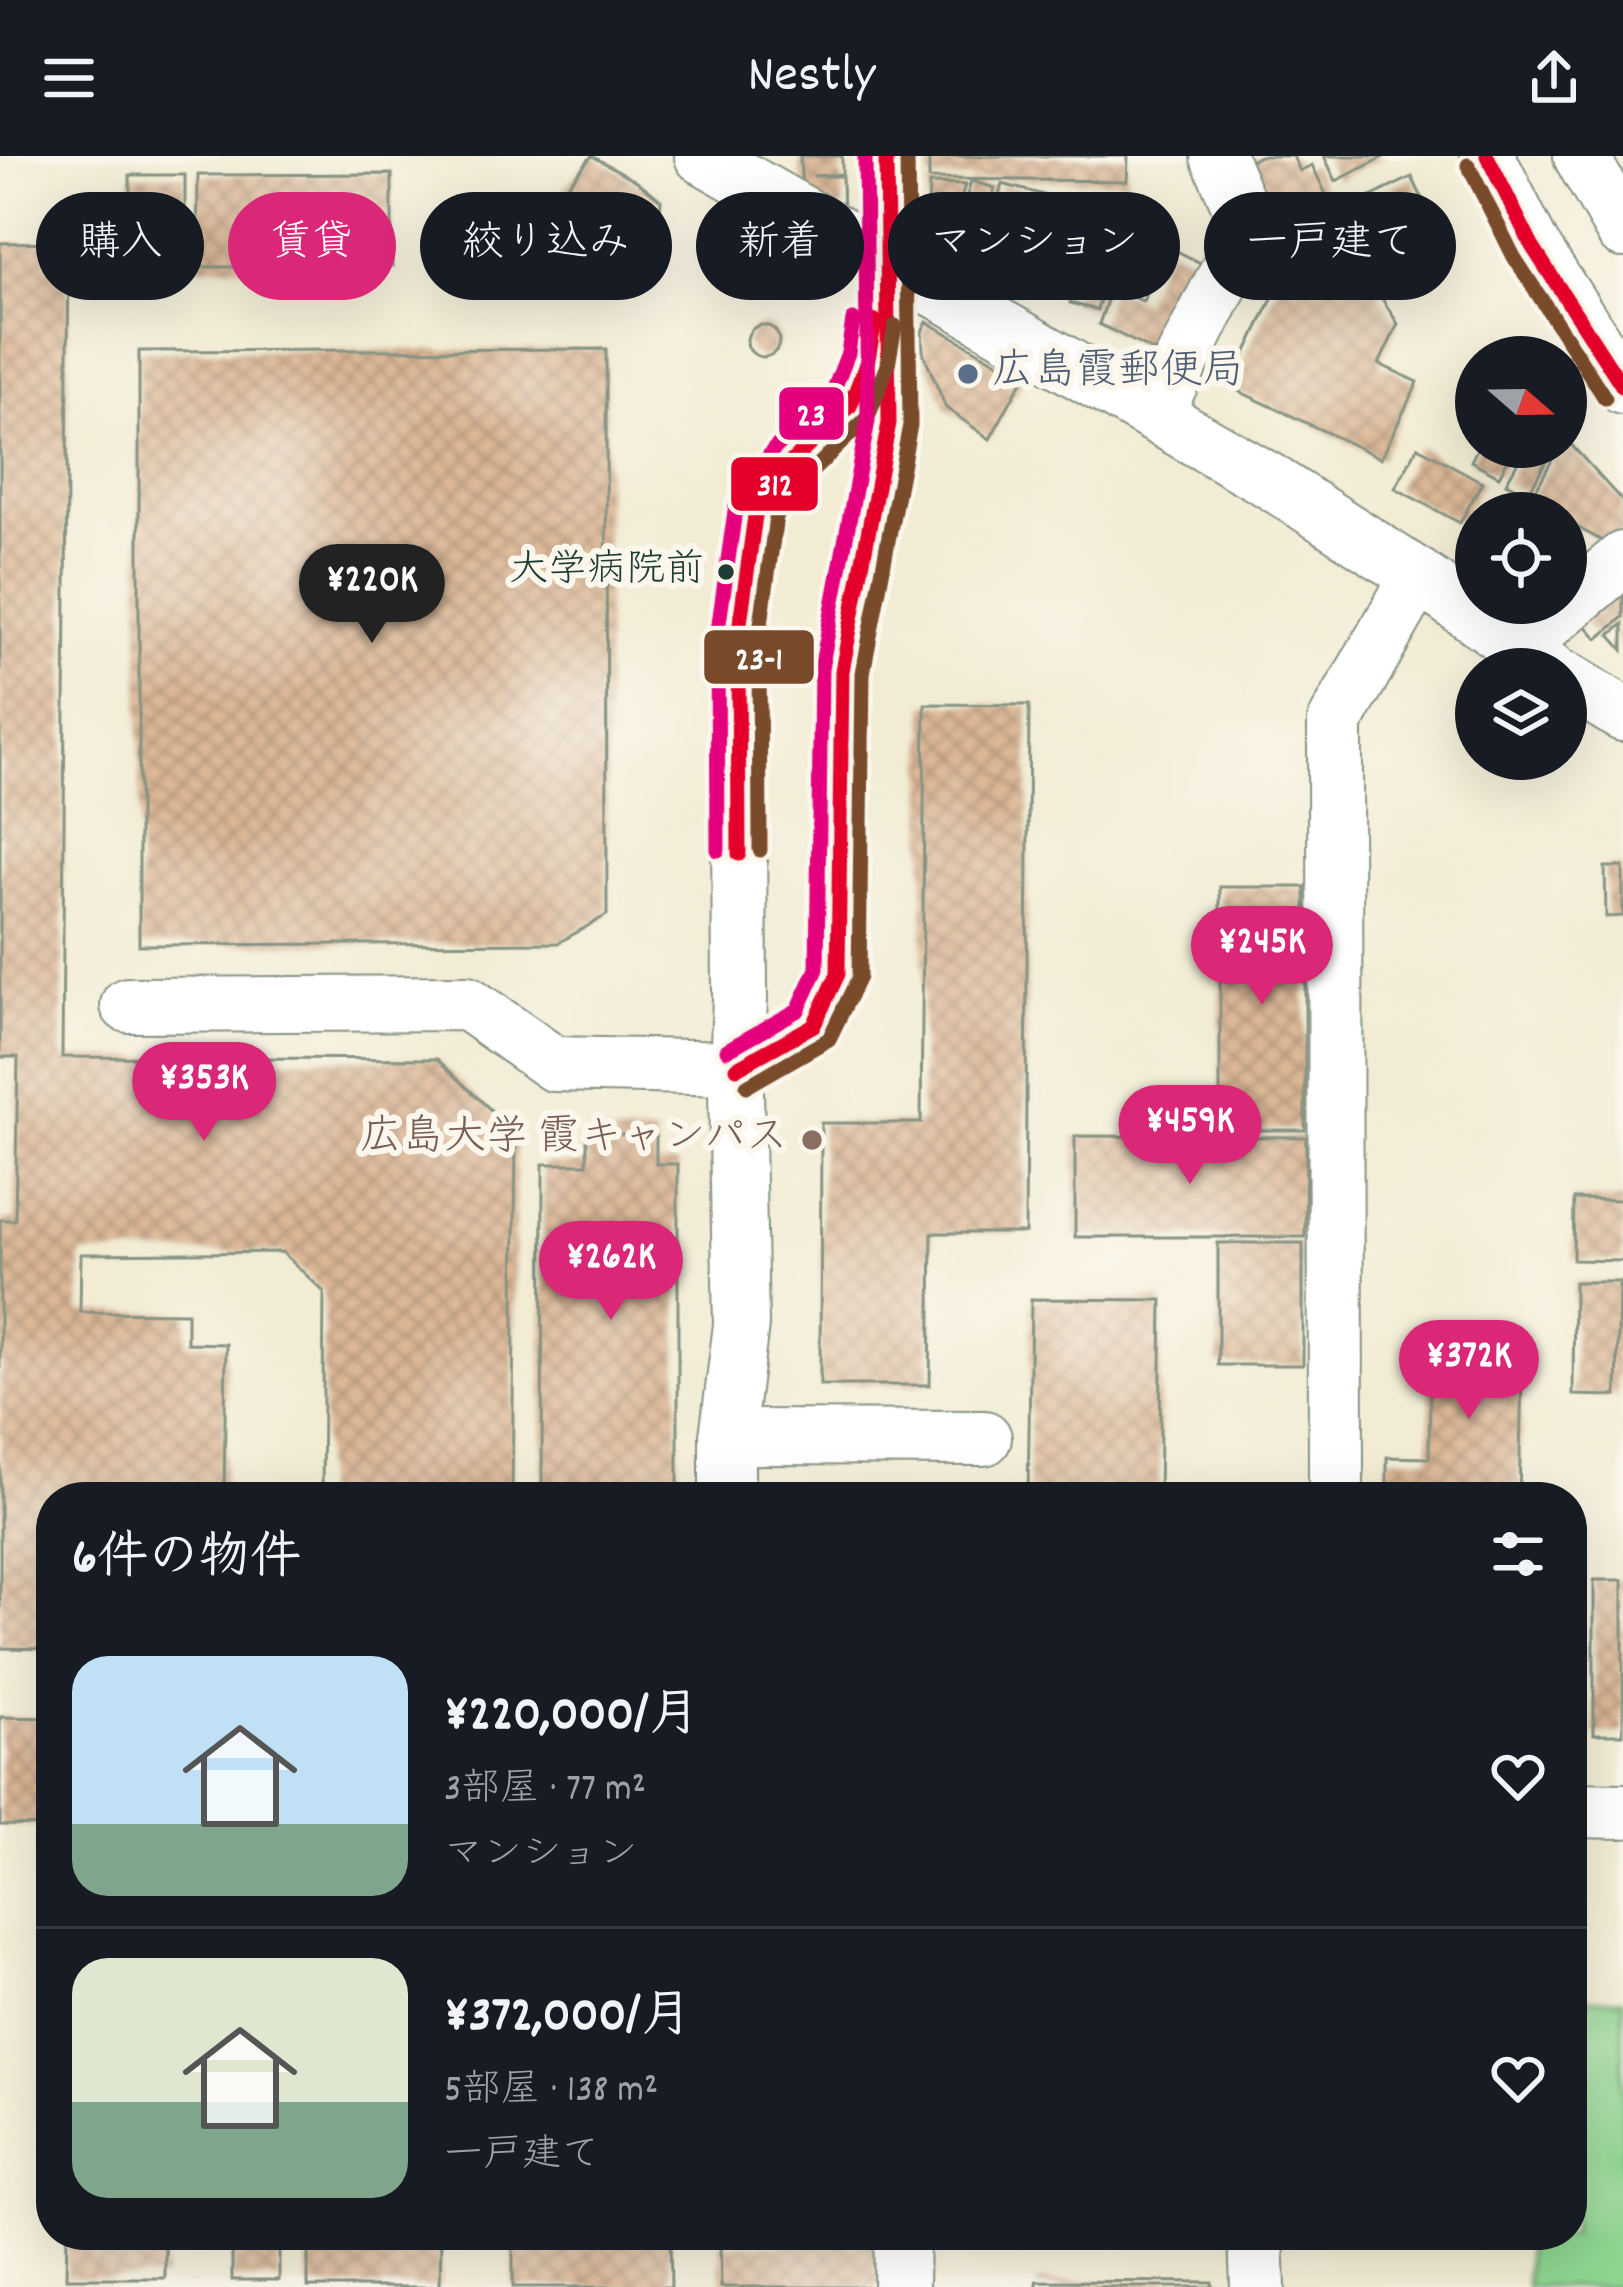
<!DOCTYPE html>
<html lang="ja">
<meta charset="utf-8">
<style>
body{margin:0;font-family:Dekko,"Klee One",sans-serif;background:#242831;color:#f1f3f6;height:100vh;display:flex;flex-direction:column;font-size:45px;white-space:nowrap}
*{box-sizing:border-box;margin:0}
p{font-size:39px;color:#9ea1a6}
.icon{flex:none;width:66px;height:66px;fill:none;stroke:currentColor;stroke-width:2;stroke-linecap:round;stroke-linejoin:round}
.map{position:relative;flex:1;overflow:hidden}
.side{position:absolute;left:36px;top:1326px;width:1551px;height:768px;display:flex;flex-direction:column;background:#171b24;border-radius:48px;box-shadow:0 12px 48px #0002}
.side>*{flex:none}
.guide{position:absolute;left:36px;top:36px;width:1551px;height:108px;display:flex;gap:24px}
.needle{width:78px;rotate:110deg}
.buttons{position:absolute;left:1455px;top:180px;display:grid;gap:24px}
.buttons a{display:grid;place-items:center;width:132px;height:132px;border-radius:50%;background:#171b24;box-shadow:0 12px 48px #0002;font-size:60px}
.price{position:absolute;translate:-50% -102px;padding:0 27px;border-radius:42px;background:#db2777;color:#fff;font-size:39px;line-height:78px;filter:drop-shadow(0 3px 6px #0008)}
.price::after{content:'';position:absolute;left:50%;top:72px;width:36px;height:27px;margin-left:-18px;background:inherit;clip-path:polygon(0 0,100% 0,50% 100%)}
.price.active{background:#222;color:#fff}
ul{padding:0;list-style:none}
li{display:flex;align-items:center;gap:36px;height:300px;padding:0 36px}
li+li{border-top:3px solid #363941}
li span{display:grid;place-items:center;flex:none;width:336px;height:240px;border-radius:36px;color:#555}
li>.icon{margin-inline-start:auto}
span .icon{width:144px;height:144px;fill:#fffc;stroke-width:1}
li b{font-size:51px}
h2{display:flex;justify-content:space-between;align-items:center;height:144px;padding:0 36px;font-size:51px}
.tag{padding:0 42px;border-radius:54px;background:#171b24;box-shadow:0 12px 48px #0002;font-size:42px;line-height:108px}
.tag.active{background:#db2777;color:#fff}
header{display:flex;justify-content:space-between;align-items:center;height:156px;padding:0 36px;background:#171b24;font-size:54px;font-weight:600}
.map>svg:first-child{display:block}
.pitch{fill:#8ed48f;stroke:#568862;stroke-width:3}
.building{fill:url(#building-cross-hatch)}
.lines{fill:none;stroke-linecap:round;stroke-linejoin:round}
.minor-casing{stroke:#889484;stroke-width:58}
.minor{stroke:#fff;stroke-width:54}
.bus-1-casing{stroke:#fbf7ec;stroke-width:24}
.bus-2-casing{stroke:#fbf7ec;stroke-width:24}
.bus-3-casing{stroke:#fbf7ec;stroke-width:24}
.bus-1{stroke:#e4002b;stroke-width:15}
.bus-2{stroke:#7a4b2a;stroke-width:15}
.bus-3{stroke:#e5007d;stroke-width:15}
.service-dot{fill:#5c6f8a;stroke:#fbf7ec;stroke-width:4.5}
.bus-dot{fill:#1f3d34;stroke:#fbf7ec;stroke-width:4.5}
.education-dot{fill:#8d6e63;stroke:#fbf7ec;stroke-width:4.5}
.labels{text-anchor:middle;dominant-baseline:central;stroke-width:12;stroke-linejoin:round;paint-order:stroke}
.bus-label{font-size:39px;fill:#1f3d34;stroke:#fbf7ec;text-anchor:end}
.service-label{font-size:42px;fill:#4e5e75;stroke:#fbf7ec;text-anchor:start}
.education-label{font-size:42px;fill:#785e54;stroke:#fbf7ec;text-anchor:end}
.line-badge{stroke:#fbf7ec;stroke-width:4.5}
.badge-label{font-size:33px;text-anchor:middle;font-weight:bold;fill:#fff}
</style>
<header><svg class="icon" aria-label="menu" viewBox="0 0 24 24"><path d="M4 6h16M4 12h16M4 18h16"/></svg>Nestly<svg class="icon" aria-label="share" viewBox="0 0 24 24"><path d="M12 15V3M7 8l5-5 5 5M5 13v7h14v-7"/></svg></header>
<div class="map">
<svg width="1623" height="2131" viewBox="0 0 1623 2131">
<defs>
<pattern id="building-cross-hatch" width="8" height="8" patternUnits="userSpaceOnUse" patternTransform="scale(3)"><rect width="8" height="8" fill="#dcb796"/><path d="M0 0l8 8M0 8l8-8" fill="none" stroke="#b2967b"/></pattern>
</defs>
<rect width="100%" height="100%" fill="#fbf7ec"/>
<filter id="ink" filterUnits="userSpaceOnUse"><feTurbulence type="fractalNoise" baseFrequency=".00833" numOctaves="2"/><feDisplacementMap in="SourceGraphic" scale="24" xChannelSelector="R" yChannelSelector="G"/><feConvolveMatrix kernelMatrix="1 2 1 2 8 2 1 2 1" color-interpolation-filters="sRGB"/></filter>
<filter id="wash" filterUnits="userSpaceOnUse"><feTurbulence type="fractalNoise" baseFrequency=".004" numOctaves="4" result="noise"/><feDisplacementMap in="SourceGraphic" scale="48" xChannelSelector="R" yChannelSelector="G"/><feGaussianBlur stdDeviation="2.7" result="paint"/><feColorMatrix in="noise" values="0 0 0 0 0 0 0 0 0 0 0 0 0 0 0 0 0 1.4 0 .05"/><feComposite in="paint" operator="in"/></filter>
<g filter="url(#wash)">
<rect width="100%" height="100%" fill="#f2ecd4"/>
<polygon class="pitch" points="1572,1843 1623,1843 1623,2131 1526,2131 1526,2079 1572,2079"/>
<g id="blocks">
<g class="building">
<polygon points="592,0 637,25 661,44 658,80 606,118 519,86"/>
<polygon points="800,0 842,0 842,18 813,20 842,20 843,59 802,38"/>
<polygon points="929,0 1128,0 1127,25 929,23"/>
<polygon points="1260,0 1293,0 1300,15 1312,9 1326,38 1270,66 1242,9"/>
<polygon points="1324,0 1386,0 1336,25"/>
<polygon points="392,18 392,110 197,111 198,19"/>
<polygon points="130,19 185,19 185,117 130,118"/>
<polygon points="1412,21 1432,63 1376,91 1356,48"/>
<polygon points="971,25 995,32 978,91 954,85"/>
<polygon points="929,28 965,29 951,78 936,71 928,51"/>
<polygon points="1002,28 1048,40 1029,107 984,95"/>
<polygon points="1056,47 1090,57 1067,139 1033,129"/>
<polygon points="1094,59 1121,66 1097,154 1070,147"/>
<polygon points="69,86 62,901 437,903 516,978 512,1341 322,1341 324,1136 282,1096 81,1098 80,1156 187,1157 187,1187 226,1188 224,1341 51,1341 51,1493 0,1492 0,1064 15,1064 18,901 0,901 0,87"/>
<polygon points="1167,90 1216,115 1177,190 1153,195 1099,168 1111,133 1143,145"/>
<polygon points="1297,90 1371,125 1398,168 1379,208 1418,226 1381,302 1230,231"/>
<polygon points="927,166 1024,221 990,283 946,252 923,196 922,175"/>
<circle cx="763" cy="185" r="16"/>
<polygon points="606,193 607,759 558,787 139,789 139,195"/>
<polygon points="1566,283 1623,346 1622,377 1608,388 1566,365 1566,357 1552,357 1530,345 1559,291 1566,291"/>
<polygon points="1418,291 1482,326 1460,367 1395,332"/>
<polygon points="1478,291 1515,291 1499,320 1471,305"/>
<polygon points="1526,291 1554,291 1528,338 1506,327"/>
<polygon points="1566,369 1577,375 1566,396"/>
<polygon points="1623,430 1623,461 1598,483 1583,466"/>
<polygon points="1623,468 1623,494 1610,479"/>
<polygon points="925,548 1029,549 1025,1077 932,1077 930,1229 820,1229 821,967 921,967"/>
<polygon points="1605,711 1623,711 1623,760 1606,761"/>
<rect x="1220" y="731" width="85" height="243"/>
<polygon points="587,978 656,978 656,1008 678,1008 678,1341 542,1341 543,1008 587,1008"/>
<polygon points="1075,980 1306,981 1305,1081 1075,1081"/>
<polygon points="1574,1043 1623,1044 1623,1105 1573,1104"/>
<rect x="1218" y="1087" width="85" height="122"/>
<polygon points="1574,1126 1619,1126 1617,1240 1573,1239"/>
<polygon points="1031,1143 1162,1144 1159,1341 1028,1341"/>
<polygon points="1431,1179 1523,1180 1519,1341 1387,1341 1387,1301 1429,1302"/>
<rect x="1594" y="1424" width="29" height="154"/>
<polygon points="0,1561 51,1562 51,1670 0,1669"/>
<polygon points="67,2079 165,2079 165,2122 66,2122"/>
<rect x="232" y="2079" width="47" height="45"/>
<polygon points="308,2079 441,2079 440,2131 308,2131"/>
<polygon points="513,2079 670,2079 671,2131 513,2131"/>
<polygon points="779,2079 879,2079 879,2131 721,2131 720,2088 779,2088"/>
<polygon points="1037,2125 1212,2126 1212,2131 1037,2131"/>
</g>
</g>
</g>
<g filter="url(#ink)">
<use href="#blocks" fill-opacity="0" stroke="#889484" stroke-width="3"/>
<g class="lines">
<defs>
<g id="minor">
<polyline points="702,0 1270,325 1418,420 1550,513"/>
<polyline points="1487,0 1532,90 1623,231"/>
<polyline points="1581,0 1623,74"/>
<polyline points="1155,258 1249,72 1218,0"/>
<polyline points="1517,492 1623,403"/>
<polyline points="1566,523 1623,558"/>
<polyline points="128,849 467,847 554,908 737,912 814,869 838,818 842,515 889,267 886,0"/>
<polyline points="727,1281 984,1282"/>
<polyline points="727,1341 727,1281 741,1169 736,935 740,842 738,481 756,353 789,308 850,250 872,179"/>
<polyline points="1336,1341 1335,566 1418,420"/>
<polyline points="1572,1654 1623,1655"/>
<polyline points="1256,2079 1258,2131"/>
<polyline points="901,2131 902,2079"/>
</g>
</defs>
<use href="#minor" class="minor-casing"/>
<use href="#minor" class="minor"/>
<defs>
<g id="bus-1">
<polyline points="1487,0 1532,90 1623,231"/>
<polyline points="739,698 738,481 756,353 789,308 850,250 868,203 875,165"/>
<polyline points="737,912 814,869 838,818 842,515 889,267 886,0"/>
</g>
<g id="bus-2">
<polyline points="1468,9 1514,101 1605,242"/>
<polyline points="760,694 759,482 776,361 805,322 868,261 888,209 895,170"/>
<polyline points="747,930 829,883 859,821 863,517 910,269 907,0"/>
</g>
<g id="bus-3">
<polyline points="718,694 717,481 736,348 773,294 832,238 848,197 853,164"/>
<polyline points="727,894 798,854 817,813 821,513 868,265 865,0"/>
</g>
</defs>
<use href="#bus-1" class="bus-1-casing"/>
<use href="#bus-2" class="bus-2-casing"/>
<use href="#bus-3" class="bus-3-casing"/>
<use href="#bus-1" class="bus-1"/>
<use href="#bus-2" class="bus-2"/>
<use href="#bus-3" class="bus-3"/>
</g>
</g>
<circle class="service-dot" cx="968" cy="218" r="12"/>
<circle class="bus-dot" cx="726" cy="416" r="10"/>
<circle class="education-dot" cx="812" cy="984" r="12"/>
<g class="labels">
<g class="bus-label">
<text x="704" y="416">大学病院前</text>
</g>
<g class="service-label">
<text x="992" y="218">広島霞郵便局</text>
</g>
<g class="education-label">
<text x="788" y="984">広島大学 霞キャンパス</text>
</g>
</g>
<g class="line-badge">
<rect x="777" y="229" width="69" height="57" rx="12" fill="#e5007d"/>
<rect x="729" y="299" width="91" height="58" rx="12" fill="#e4002b"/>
<rect x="702" y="472" width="114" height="58" rx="12" fill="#7a4b2a"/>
</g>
<g class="badge-label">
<text x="811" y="269">23</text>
<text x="775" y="339">312</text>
<text x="759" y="513">23-1</text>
</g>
</svg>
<div class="buttons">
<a><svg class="needle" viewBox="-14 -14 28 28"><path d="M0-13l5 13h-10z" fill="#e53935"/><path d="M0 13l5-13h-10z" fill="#9ea1a6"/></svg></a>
<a><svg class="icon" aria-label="locate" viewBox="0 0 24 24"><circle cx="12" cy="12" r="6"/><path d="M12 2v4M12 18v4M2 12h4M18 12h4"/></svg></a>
<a><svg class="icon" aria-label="layers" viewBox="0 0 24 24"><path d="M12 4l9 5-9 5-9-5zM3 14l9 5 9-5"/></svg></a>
</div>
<b class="price active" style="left:372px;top:490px">¥220K</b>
<b class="price" style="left:1262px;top:852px">¥245K</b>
<b class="price" style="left:204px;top:988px">¥353K</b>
<b class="price" style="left:1190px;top:1031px">¥459K</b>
<b class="price" style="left:611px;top:1167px">¥262K</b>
<b class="price" style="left:1469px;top:1266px">¥372K</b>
<div class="guide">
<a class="tag">購入</a>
<a class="tag active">賃貸</a>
<a class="tag">絞り込み</a>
<a class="tag">新着</a>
<a class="tag">マンション</a>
<a class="tag">一戸建て</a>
</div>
<section class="side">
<h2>6件の物件<svg class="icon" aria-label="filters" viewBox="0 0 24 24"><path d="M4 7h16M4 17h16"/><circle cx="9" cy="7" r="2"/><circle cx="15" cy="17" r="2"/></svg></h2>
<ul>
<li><span style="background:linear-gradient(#bfe0f5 70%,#7fa58c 0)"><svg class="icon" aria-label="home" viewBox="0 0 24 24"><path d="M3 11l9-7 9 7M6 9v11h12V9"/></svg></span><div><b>¥220,000/月</b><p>3部屋 · 77 m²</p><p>マンション</p></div><svg class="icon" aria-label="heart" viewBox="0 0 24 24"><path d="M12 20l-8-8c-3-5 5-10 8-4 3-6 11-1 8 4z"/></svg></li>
<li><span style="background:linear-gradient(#dfe7d0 60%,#7fa58c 0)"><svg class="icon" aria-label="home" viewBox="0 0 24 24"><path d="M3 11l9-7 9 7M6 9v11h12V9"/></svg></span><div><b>¥372,000/月</b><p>5部屋 · 138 m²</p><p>一戸建て</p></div><svg class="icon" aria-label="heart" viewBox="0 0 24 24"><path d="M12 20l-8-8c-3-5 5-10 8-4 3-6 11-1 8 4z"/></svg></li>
</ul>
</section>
</div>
